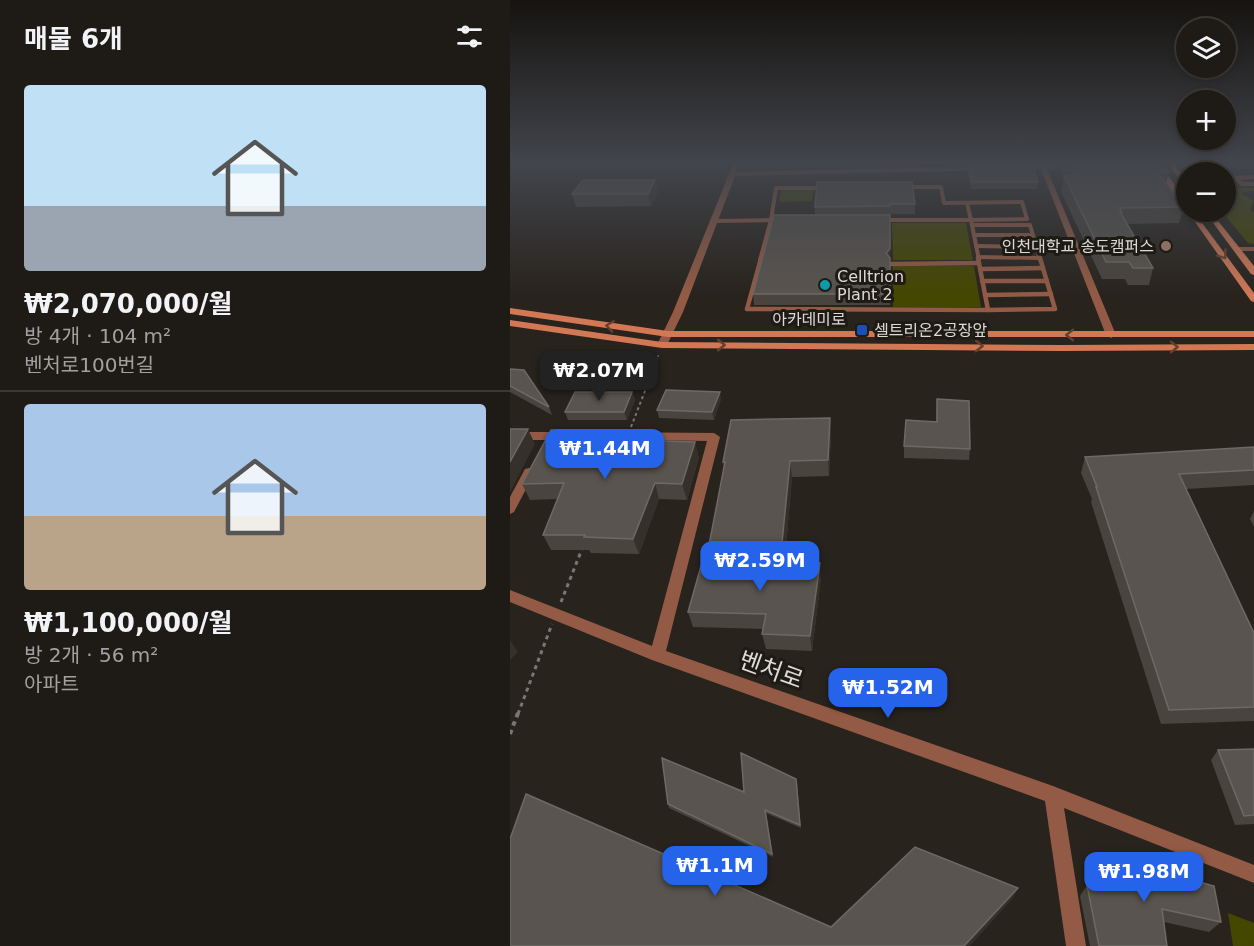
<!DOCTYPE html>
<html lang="ko">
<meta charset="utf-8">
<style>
body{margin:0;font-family:"DejaVu Sans","Noto Sans KR",sans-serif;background:#2b2723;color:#f1f3f6;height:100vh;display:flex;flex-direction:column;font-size:22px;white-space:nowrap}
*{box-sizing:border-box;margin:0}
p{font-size:20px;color:#a1a1a1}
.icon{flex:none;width:33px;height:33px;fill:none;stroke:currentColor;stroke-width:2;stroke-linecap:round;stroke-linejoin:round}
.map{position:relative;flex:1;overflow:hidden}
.sheet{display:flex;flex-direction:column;background:#1e1a16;width:510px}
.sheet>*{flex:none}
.controls{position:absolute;left:666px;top:18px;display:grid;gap:12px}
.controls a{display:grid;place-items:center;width:60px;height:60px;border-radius:50%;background:#1e1a16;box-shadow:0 3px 9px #0003,0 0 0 2px #3c3835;font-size:30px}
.price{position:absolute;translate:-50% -51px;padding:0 14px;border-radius:12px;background:#2563eb;color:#fff;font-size:20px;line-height:39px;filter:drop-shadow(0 2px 3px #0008)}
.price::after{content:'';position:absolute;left:50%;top:36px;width:18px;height:14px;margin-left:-9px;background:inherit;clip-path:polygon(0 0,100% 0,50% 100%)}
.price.current{background:#222;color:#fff}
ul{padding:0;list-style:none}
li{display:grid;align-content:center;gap:12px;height:318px;padding:0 24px}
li+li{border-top:2px solid #3c3835}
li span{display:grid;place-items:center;height:186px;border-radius:6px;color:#555}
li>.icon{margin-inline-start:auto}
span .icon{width:108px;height:108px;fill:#fffc;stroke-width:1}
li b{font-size:26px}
h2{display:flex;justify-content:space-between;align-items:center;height:72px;padding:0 24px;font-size:26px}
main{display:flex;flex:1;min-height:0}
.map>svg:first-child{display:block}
.green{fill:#444700}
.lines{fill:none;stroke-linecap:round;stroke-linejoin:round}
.path-far3{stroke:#7a7671;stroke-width:1.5;stroke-dasharray:1.5 1.5;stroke-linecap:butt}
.path-far2{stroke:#7a7671;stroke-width:2;stroke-dasharray:3 3;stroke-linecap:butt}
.path-far1{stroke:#7a7671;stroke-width:3;stroke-dasharray:4 4;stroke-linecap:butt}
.path{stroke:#7a7671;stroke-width:4;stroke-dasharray:4.5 4.5;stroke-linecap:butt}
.lane-far1{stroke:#935b45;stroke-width:4}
.lane{stroke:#935b45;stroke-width:4.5}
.street{fill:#935b45;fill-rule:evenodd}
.secondary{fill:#d27855;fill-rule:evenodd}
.wall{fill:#49443e}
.shaded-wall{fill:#35302a}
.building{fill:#59544f;stroke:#6e6964;stroke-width:1.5}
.oneway{stroke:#66402e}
.education-dot{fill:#8d6e63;stroke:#1e1a14;stroke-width:2}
.culture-dot{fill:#0f9aa8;stroke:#1e1a14;stroke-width:2}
.transit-dot{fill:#1a4fb4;stroke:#1e1a14;stroke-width:2}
.labels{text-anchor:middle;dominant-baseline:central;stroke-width:6;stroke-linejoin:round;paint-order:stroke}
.far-poi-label{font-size:16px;fill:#dddad6;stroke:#1e1a14;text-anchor:start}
.far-street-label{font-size:16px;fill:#dddad6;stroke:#1e1a14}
.near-street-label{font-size:24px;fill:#dddad6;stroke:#1e1a14}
</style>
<main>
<section class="sheet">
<h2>매물 6개<svg class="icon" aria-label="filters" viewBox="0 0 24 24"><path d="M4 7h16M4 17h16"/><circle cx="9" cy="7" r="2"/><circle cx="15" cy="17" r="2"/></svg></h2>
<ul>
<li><span style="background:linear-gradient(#bfe0f5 65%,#9aa5b1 0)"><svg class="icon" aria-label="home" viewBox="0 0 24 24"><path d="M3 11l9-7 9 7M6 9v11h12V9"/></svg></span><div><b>₩2,070,000/월</b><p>방 4개 · 104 m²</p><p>벤처로100번길</p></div></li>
<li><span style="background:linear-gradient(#a9c7e8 60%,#b9a48a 0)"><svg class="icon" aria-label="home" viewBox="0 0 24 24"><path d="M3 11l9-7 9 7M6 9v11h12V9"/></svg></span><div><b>₩1,100,000/월</b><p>방 2개 · 56 m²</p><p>아파트</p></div></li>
</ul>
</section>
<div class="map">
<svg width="744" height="946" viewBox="0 0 744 946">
<rect width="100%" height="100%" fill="#28231d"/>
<g class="green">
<polygon points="672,164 744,164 744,169 677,169"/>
<polygon points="716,180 723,188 744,188 744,191 734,192 732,194 744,201 740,209 744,213 744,244 738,243 712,212 716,212"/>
<polygon points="271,190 303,190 302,201 269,202"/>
<polygon points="382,223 456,223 463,260 383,260"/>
<polygon points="383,266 464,266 471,307 383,307"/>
<polygon points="718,913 744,923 744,946 723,946"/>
</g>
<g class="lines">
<g class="path-far3">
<polyline points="707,170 736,164"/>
<polyline points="678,171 720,171"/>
<polyline points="701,171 704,164"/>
<polyline points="139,379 149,354"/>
</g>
<polyline class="path-far2" points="121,427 140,378"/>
<g class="path-far1">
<polyline points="51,602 72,549"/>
<polyline points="8,714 42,624"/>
</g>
<polyline class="path" points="0,734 8,713"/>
<g class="lane-far1">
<polyline points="744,177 725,178 732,184 744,184"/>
<polyline points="395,187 431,187 434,203 512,202 517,219 461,220 457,203"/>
<polyline points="372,220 461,220 469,260"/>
<polyline points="204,221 269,220"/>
<polyline points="462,225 520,225 530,260"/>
<polyline points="464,235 523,235"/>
<polyline points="466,246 526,247"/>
<polyline points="468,257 530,258"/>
<polyline points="250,260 261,220 266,188 313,188"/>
</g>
<g class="lane">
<polyline points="251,258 237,309 478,310 468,258"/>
<polyline points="380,264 469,263"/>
<polyline points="470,269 533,268"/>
<polyline points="472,281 537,281"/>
<polyline points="475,295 541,294"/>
<polyline points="478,310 545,309 530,258"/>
</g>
<g class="street">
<polygon points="223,164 229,164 226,172 529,164 568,165 568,167 566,168 537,169 606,335 601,338 596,335 531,169 225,176 173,312 157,345 155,347 149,347 147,345 163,312"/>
<rect x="724" y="247" width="20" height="4"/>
<polygon points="0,432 53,432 59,436 53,440 0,440"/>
<polygon points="88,432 204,433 210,437 156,651 543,786 744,865 744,883 554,808 576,946 556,946 535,801 142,660 0,602 0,590 142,646 197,441 84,439 82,436"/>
<polygon points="19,468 25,472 4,512 0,514 0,497 15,469"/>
</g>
<g class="secondary">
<polygon points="644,164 650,164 676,201 676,207 673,207"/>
<polygon points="658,164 664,164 676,180 676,186 674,185"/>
<polygon points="678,212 684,212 744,293 744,302 741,301"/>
<polygon points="695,212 701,212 744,266 744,275 741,274"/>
<polygon points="0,308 158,331 744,331 744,337 158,337 0,314"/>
<polygon points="0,320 152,342 551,345 744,344 744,350 551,351 152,348 0,326"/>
</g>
</g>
<g class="wall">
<polygon points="552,164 653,164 659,172 656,183 674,207 669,223 617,224 643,268 639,285 618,285 615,279 592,279 551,192 554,177 551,170"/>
<polygon points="480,165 515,171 528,182 527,189 461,189 459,177 459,171 480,171"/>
<polygon points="145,180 148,192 141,206 66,207 62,194"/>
<polygon points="405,204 405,214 380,214 380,305 244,305 243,294 305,215 305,207"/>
<polygon points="0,369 39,407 42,415 0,392"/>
<polygon points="122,392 125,400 117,420 58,420 55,412"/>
<polygon points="211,399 204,420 149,418 147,410"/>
<polygon points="427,399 460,449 459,460 394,458 394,446 426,422"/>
<polygon points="100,430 104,440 189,457 177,500 149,499 129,554 81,553 79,550 41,550 33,535 48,499 20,500 12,484"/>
<polygon points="321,434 319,476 282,477 275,558 217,560 311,578 302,651 256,649 252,634 253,629 183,627 178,612 203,559 199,545 214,468 213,462"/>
<polygon points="744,447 744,485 676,489 744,633 744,721 651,724 581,502 582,499 571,473 575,457"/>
<polygon points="744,511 744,527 740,519"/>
<polygon points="744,749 744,824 725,825 701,760 708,750"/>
<polygon points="287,782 291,828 256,813 263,857 159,808 158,804 234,792"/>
<polygon points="577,885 711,922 699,932 654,922 657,946 580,946 570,896"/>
</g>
<g class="shaded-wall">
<polygon points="145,180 148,192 141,206 138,194"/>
<polygon points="380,249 380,260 376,253"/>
<polygon points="122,392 125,400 117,420 114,412"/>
<polygon points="210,392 211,399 204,420 202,412"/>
<polygon points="320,418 321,434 319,476 318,460"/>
<polygon points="18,429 25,444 0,492 0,462"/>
<polygon points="100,430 106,445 96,439"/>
<polygon points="185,442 189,457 177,500 172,484"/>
<polygon points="280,461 282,477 275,558 272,543"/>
<polygon points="145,483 149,499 129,554 123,539"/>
<polygon points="310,563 311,578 302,651 300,636"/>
<polygon points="0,640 8,652 0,660"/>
<polygon points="508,888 503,898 460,946 454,946"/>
</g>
<g class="building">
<polygon points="558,164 653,164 659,172 647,172 674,207 610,208 612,212 610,212 643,268 623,268 619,262 596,262 554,176 565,176"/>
<polygon points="480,165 512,165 515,171 524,171 528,182 462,182 459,171 482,171"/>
<polygon points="73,180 145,180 138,194 62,194"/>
<polygon points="307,182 402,182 405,204 380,204 380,206 305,207"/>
<polygon points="264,215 380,215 380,249 376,253 380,258 380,294 243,294"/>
<polygon points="0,369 14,370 39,407 0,386"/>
<polygon points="156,390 210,392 202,412 147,410"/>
<polygon points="65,392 122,392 114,412 55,412"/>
<polygon points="427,399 459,401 460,449 394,446 396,420 427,422"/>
<polygon points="320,418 318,460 280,461 272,543 199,545 215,462 213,462 221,420"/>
<polygon points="0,429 18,429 0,462"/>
<polygon points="41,430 100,430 96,439 185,442 172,484 145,483 123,539 74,537 75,535 33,535 54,483 12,484"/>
<polygon points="744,447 744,470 669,474 744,633 744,707 659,710 586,487 587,487 575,457"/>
<polygon points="193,559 310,563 300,636 252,634 256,614 178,612"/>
<polygon points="744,749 744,815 734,816 708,750"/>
<polygon points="231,753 286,779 290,825 255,810 262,854 158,804 152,758 234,792"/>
<polygon points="16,794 321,927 405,847 508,888 454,946 0,946 0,839"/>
<polygon points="602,857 704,886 711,922 652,909 657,946 589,946 577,885"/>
</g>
<defs><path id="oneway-chevron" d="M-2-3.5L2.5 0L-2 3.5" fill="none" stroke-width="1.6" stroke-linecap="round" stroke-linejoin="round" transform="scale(1.5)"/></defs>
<g class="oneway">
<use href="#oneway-chevron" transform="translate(713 255) rotate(54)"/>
<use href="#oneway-chevron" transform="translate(100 326) rotate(-172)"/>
<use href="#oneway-chevron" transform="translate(560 335) rotate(-180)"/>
<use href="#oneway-chevron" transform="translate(211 345)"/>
<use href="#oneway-chevron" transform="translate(469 346) rotate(1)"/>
<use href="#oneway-chevron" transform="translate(664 347)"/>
</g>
<linearGradient id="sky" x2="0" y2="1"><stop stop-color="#161310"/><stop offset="0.55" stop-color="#42454c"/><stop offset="1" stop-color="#42454c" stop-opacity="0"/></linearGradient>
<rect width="744" height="296" fill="url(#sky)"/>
<circle class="education-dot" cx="656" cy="246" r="6"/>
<circle class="culture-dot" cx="315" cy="285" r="6"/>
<rect class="transit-dot" x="346" y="324" width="12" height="12" rx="3"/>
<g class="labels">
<g class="far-poi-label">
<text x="644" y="246" text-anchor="end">인천대학교 송도캠퍼스</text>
<text x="327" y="276">Celltrion<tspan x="327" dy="18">Plant 2</tspan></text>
<text x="364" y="330">셀트리온2공장앞</text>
</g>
<g class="far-street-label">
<text x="299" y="319">아카데미로</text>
</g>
<g class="near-street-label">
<text transform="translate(261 670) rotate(20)">벤처로</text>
</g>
</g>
</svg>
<div class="controls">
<a><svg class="icon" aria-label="layers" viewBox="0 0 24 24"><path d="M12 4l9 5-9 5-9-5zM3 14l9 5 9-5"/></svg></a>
<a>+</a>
<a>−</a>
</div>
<b class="price current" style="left:89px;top:402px">₩2.07M</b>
<b class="price" style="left:95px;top:480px">₩1.44M</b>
<b class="price" style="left:250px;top:592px">₩2.59M</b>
<b class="price" style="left:378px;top:719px">₩1.52M</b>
<b class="price" style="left:205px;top:897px">₩1.1M</b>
<b class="price" style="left:634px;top:903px">₩1.98M</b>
</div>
</main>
